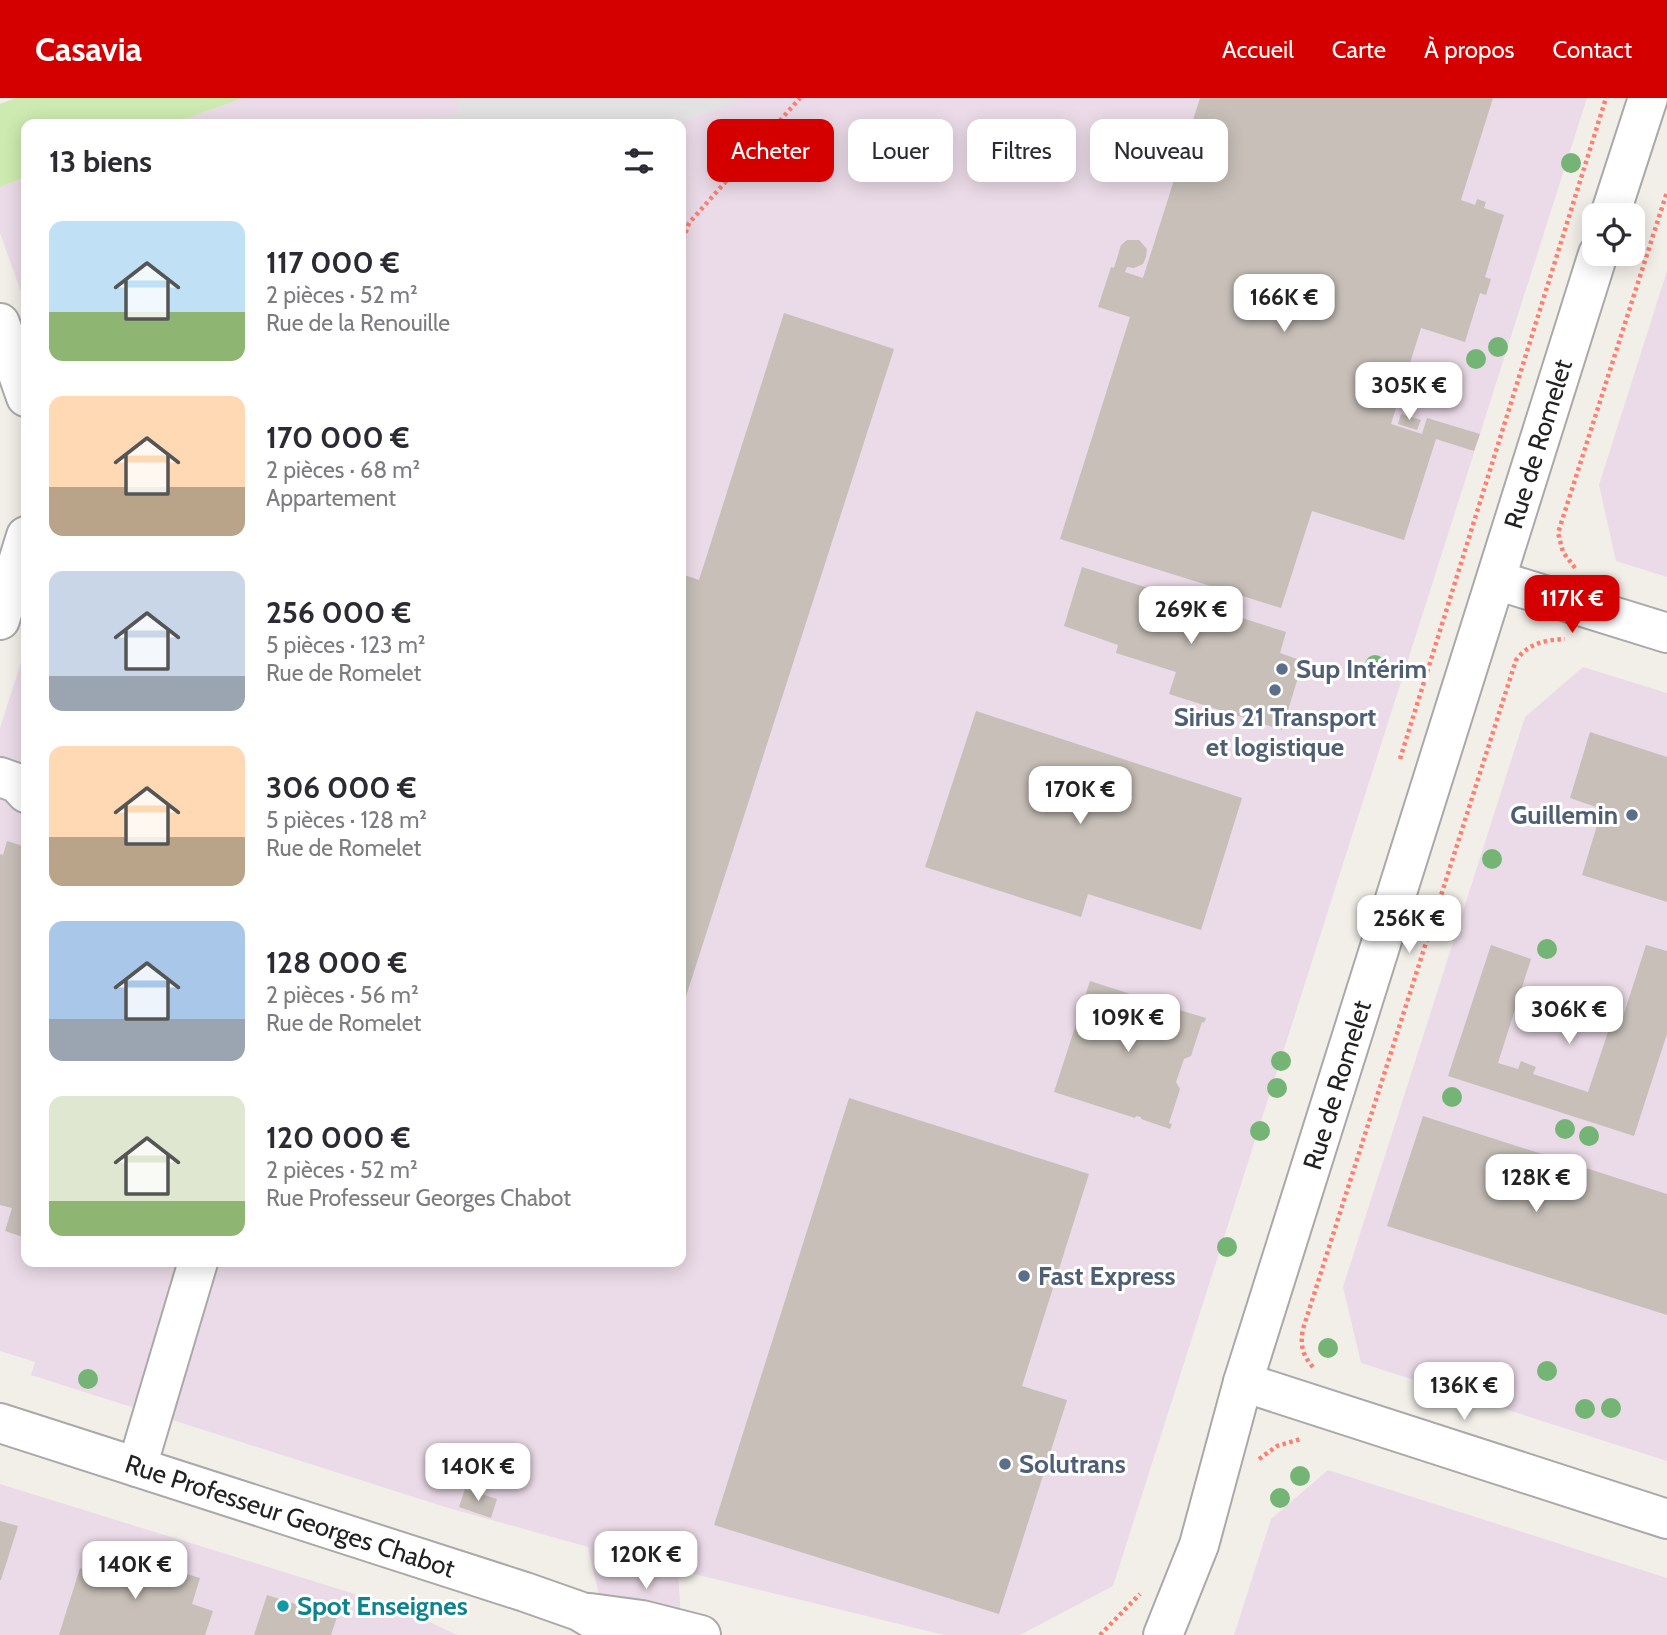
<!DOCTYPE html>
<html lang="fr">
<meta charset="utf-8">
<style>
body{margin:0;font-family:Cabin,sans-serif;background:#f2f2f3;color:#2b2b33;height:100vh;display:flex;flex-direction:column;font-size:26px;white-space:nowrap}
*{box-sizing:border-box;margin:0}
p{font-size:23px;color:#7c7c81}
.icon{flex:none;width:38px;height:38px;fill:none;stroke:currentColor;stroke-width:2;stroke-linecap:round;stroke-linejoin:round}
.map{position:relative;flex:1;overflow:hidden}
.sheet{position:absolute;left:21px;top:21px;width:665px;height:1148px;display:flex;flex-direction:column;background:#fff;border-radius:14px;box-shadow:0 4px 18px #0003}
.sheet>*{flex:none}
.top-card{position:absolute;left:707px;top:21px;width:665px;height:63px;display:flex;gap:14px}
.fabs{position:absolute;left:1582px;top:105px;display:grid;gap:14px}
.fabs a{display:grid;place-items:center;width:63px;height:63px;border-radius:14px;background:#fff;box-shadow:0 4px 18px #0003;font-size:35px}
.price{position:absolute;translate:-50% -60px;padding:0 16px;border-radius:14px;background:#fff;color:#222;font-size:23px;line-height:46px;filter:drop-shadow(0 2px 4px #0008)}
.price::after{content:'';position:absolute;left:50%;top:42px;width:21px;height:16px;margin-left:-10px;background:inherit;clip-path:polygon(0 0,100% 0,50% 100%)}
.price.on{background:#d40000;color:#fff}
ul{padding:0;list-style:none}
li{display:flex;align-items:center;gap:21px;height:175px;padding:0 28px}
li span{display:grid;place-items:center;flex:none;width:196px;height:140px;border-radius:14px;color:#555}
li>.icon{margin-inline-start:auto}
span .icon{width:84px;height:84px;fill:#fffc;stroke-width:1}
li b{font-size:30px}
h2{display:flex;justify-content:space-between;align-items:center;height:84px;padding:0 28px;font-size:30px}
.tag{padding:0 24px;border-radius:14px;background:#fff;box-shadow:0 4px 18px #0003;font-size:24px;line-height:63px}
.tag.on{background:#d40000;color:#fff}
header{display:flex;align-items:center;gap:42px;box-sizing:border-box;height:98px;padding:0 35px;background:#d40000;color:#fff}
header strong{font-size:33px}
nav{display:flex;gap:38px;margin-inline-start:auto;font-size:24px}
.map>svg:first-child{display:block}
.industrial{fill:#ebdbe8}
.grass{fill:#cdebb0}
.parking{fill:#e2e2e2}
.building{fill:#c7bfb8}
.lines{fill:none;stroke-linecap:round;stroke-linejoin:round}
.minor-casing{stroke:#a9a9a9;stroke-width:42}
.path{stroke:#fa8072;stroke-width:4.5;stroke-dasharray:3.5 3.5;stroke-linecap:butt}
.minor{stroke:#fff;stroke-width:38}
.tree{fill:#74b475}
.service-dot{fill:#5c6f8a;stroke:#fff;stroke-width:2.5}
.culture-dot{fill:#0f9aa8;stroke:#fff;stroke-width:2.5}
.labels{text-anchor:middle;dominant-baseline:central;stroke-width:6;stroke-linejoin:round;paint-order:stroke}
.street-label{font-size:26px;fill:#222;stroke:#fff}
.service-label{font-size:26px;font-weight:bold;fill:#4e5e75;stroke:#fff;text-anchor:start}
.culture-label{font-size:26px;font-weight:bold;fill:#0d838f;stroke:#fff;text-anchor:start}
</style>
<header>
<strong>Casavia</strong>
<nav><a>Accueil</a><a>Carte</a><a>À propos</a><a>Contact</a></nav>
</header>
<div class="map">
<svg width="1667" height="1537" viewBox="0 0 1667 1537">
<rect width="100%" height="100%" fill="#f2efe9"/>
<g class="industrial">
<polygon points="243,0 1587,0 1113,1488 1020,1537 944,1537 678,1472 682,1537 608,1537 588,1449 445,1409 31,1277 35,1264 0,1253 0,630 26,549 26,1164 681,1164 681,26 171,26"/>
<polygon points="26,79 26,208 0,135 0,89"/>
<polygon points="1667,173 1667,479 1616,463 1599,387"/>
<polygon points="1583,569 1667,595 1667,1363 1361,1265 1343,1189 1525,619"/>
<polygon points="1328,1372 1667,1480 1667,1537 1234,1537 1271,1421"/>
<polygon points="0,1386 400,1510 457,1537 0,1537"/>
</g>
<polygon class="grass" points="15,0 243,0 171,26 26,26 26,79 0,89 0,6"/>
<polygon class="parking" points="456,0 748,0 677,26 425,26 423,21 458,15"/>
<g class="building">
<polygon points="1200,0 1493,0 1461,102 1475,107 1477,101 1486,104 1484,110 1504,117 1485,179 1491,181 1486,197 1480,195 1465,244 1421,230 1391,326 1422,336 1427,320 1480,336 1474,353 1436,341 1404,442 1312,413 1281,510 1060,441 1130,219 1098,209 1111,169 1114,170 1121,147 1127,142 1139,142 1147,151 1146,159 1143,166 1134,170 1127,169 1125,174 1143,180"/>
<polygon points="784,215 894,251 681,914 681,476 699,482"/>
<polygon points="1401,316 1421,322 1417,332 1398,326"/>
<polygon points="1082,469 1286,534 1280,555 1303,563 1282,632 1169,596 1176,574 1116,555 1118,547 1064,528"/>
<polygon points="976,613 1242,700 1201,832 1088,796 1081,819 925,769"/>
<polygon points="1590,634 1667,659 1667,804 1582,777 1602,711 1570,700"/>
<polygon points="7,743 26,749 26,1140 5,1133 12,1110 0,1107 0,756 3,757"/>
<polygon points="1491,847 1531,861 1498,965 1518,971 1521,963 1536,969 1533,976 1588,994 1612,922 1621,925 1646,847 1667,853 1667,936 1634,1038 1448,978"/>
<polygon points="1090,883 1171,909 1170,911 1176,913 1176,911 1206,920 1204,925 1202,924 1191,958 1184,961 1176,984 1180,991 1169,1025 1172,1026 1170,1031 1141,1021 1141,1019 1136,1018 1135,1020 1054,994"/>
<polygon points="849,1000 1089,1076 1022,1288 1067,1302 999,1516 714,1427"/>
<polygon points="1423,1018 1667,1096 1667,1217 1387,1128"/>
<polygon points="465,1391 497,1401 491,1420 459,1409"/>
<polygon points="0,1423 18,1428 1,1482 0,1482"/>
<polygon points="111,1453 200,1480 192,1506 213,1513 205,1537 59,1537 80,1470 102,1477"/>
<polygon points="267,1497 337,1519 331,1537 254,1537"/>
</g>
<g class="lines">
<defs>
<g id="minor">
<polyline points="1610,117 1648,0"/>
<polyline points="0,225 26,299"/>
<polyline points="1496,482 1667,535"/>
<polyline points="0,522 26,438"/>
<polyline points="0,679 17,685 26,695"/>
<polyline points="1243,1284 1667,1421"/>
<polyline points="0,1325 525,1494 579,1513 619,1537"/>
<polyline points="137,1369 198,1164"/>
<polyline points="590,1515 642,1522 701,1537"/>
<polyline points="1163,1537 1199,1447 1243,1284 1598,156"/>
</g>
</defs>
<use href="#minor" class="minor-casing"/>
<g class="path">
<polyline points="681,148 689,125 800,0"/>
<polyline points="1575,470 1563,454 1558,435 1667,94"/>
<polyline points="1400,661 1606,0"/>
<path d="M1313,1269c-11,-12 -13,-23 -10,-38l213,-669c13,-17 29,-20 49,-21"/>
<polyline points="1259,1361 1277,1348 1301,1341"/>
<polyline points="1100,1537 1140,1496"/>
</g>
<use href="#minor" class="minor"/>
</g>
<g class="tree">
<circle cx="1571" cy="65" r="10"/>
<circle cx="1498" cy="249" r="10"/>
<circle cx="1476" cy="261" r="10"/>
<circle cx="1375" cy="567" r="10"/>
<circle cx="1492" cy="761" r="10"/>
<circle cx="1547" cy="851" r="10"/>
<circle cx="1281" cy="963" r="10"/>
<circle cx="1277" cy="990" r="10"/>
<circle cx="1452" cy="999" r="10"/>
<circle cx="1565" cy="1031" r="10"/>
<circle cx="1260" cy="1033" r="10"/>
<circle cx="1589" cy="1038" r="10"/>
<circle cx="1227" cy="1149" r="10"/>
<circle cx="1328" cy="1250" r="10"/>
<circle cx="1547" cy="1273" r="10"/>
<circle cx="88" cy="1281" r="10"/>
<circle cx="1611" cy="1310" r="10"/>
<circle cx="1585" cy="1311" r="10"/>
<circle cx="1300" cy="1378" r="10"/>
<circle cx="1280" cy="1400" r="10"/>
</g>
<g class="service-dot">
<circle cx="1282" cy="571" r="7"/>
<circle cx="1275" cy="592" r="7"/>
<circle cx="1632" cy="717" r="7"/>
<circle cx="1024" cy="1178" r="7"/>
<circle cx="1005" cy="1366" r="7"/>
</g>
<circle class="culture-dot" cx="283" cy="1508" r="7"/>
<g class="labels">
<g class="street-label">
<text transform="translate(1538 346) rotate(-73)">Rue de Romelet</text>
<text transform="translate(1337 987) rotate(-73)">Rue de Romelet</text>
<text transform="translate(290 1418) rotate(18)">Rue Professeur Georges Chabot</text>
</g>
<g class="service-label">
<text x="1296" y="571">Sup Intérim</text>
<text x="1275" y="619" text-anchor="middle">Sirius 21 Transport<tspan x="1275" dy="30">et logistique</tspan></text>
<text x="1618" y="717" text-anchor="end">Guillemin</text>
<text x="1038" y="1178">Fast Express</text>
<text x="1019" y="1366">Solutrans</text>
</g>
<g class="culture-label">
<text x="297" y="1508">Spot Enseignes</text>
</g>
</g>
</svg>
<div class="fabs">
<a><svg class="icon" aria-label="locate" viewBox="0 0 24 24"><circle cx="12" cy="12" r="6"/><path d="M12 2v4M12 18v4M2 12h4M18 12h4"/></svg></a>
</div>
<b class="price" style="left:1284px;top:236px">166K €</b>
<b class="price" style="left:1409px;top:324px">305K €</b>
<b class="price on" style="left:1572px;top:537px">117K €</b>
<b class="price" style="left:1191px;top:548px">269K €</b>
<b class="price" style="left:1080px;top:728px">170K €</b>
<b class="price" style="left:1409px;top:857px">256K €</b>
<b class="price" style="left:1569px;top:948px">306K €</b>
<b class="price" style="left:1128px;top:956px">109K €</b>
<b class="price" style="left:1536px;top:1116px">128K €</b>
<b class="price" style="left:1464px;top:1324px">136K €</b>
<b class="price" style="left:478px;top:1405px">140K €</b>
<b class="price" style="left:646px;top:1493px">120K €</b>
<b class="price" style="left:135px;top:1503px">140K €</b>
<div class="top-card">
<a class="tag on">Acheter</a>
<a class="tag">Louer</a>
<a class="tag">Filtres</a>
<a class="tag">Nouveau</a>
</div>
<section class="sheet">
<h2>13 biens<svg class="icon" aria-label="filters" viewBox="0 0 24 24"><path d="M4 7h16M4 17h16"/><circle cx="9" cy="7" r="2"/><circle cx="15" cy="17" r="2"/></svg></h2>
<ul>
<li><span style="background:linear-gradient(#bfe0f5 65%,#8fb573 0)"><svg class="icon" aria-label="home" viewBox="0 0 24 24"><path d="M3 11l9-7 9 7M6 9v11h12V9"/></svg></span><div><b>117 000 €</b><p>2 pièces · 52 m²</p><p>Rue de la Renouille</p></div></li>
<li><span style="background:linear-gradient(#ffd9b3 65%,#b9a48a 0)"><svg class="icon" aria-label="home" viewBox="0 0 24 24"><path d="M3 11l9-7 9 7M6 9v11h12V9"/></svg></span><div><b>170 000 €</b><p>2 pièces · 68 m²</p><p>Appartement</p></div></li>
<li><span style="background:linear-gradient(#c9d6e8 75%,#9aa5b1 0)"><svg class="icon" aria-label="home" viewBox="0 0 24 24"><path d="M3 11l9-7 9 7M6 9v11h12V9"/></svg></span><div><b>256 000 €</b><p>5 pièces · 123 m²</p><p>Rue de Romelet</p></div></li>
<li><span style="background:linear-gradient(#ffd9b3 65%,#b9a48a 0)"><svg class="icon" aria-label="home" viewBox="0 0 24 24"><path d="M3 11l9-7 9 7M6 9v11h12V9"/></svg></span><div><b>306 000 €</b><p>5 pièces · 128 m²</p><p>Rue de Romelet</p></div></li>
<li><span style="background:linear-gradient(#a9c7e8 70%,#9aa5b1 0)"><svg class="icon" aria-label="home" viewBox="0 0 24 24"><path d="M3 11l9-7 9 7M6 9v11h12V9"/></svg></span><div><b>128 000 €</b><p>2 pièces · 56 m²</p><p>Rue de Romelet</p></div></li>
<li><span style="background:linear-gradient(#dfe7d0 75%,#8fb573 0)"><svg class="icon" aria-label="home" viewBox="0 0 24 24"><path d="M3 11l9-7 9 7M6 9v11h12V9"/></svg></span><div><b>120 000 €</b><p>2 pièces · 52 m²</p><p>Rue Professeur Georges Chabot</p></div></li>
</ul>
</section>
</div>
